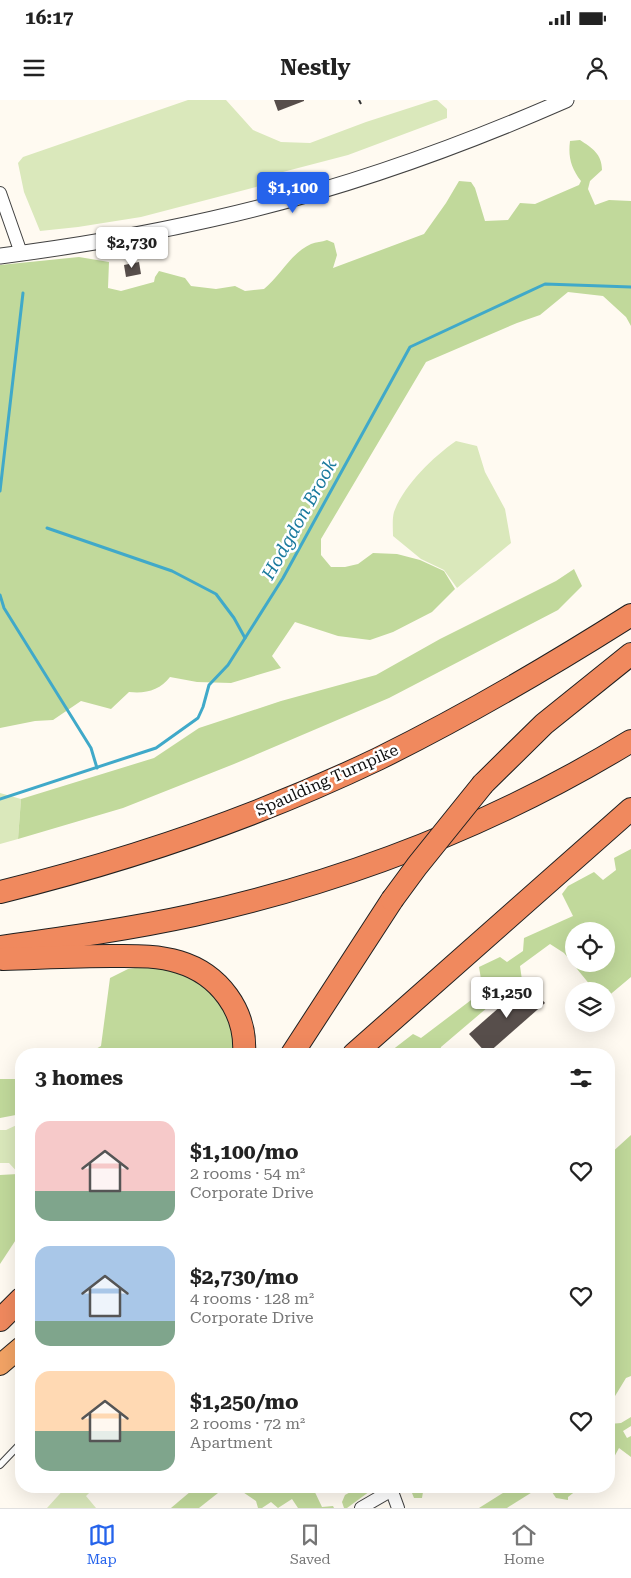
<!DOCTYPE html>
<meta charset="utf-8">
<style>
body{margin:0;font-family:"Roboto Serif",serif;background:#f2f2f2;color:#222;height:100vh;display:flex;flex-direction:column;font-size:19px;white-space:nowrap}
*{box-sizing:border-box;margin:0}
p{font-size:16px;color:#767676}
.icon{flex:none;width:28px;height:28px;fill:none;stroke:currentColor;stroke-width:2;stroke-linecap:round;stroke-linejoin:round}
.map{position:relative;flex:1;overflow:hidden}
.details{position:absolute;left:15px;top:948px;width:600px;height:445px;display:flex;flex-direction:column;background:#fff;border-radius:20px;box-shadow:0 5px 20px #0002}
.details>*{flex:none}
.tools{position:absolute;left:565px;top:822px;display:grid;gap:10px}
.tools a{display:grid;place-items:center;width:50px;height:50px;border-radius:50%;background:#fff;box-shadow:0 5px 20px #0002;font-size:25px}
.price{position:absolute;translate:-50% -42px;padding:0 11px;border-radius:5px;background:#fff;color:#222;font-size:16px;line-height:32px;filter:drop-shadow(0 1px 2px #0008)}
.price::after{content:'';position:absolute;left:50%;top:30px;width:15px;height:11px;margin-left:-8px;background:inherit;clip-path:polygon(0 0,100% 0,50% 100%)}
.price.on{background:#2563eb;color:#fff}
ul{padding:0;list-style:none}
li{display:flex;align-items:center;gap:15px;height:125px;padding:0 20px}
li span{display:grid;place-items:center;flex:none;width:140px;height:100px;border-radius:15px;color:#555}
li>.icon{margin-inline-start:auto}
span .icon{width:60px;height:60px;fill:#fffc;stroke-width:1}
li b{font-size:21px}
h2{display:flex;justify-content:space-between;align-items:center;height:60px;padding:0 20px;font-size:21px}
.status{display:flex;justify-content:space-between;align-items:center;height:35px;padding:0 25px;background:#fff;direction:ltr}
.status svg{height:14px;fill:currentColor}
header{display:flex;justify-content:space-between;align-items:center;height:65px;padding:0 20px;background:#fff;font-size:22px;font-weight:700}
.menu{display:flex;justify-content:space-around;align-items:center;height:70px;border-top:1px solid #e0e0e0;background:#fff;font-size:14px;color:#767676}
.menu a{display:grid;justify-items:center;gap:2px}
.menu .on{color:#2563eb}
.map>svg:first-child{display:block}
.green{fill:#dae8bb}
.forest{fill:#c1d99b;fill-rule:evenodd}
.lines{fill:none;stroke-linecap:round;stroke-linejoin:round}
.stream{stroke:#40a9c9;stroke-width:3}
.building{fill:#574e4b}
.service-casing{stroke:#424242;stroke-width:8}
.minor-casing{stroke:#424242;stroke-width:14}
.tertiary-casing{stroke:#424242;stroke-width:17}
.trunk-casing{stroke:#202020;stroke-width:22}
.motorway-casing{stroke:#202020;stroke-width:24}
.path{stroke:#313131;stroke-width:2;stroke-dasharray:5 2.5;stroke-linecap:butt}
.service{stroke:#fff;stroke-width:6}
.minor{stroke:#fff;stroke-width:12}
.tertiary{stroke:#fff;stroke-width:15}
.trunk{stroke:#f2a365;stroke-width:20}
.motorway{stroke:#f0895e;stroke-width:22}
.motorway-bridge-casing{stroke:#202020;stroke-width:24;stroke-linecap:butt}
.motorway-bridge{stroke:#f0895e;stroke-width:22}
.labels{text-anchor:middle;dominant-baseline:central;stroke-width:5;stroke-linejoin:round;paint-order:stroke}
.street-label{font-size:16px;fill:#0f0f0f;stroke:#fff}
.water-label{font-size:18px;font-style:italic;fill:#1b7a9e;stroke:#fff}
</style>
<div class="status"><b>16:17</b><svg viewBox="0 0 49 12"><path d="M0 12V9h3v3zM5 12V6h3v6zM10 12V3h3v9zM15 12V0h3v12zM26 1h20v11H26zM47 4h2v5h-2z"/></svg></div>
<header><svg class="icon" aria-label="menu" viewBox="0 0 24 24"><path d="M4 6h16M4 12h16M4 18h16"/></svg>Nestly<svg class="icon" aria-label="person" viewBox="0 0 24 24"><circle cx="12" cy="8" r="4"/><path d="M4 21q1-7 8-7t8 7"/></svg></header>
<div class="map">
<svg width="631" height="1408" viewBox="0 0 631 1408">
<rect width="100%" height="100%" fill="#fffaf1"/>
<g class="green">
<polygon points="188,0 226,0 253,30 281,42 310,43 366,22 434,0 437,0 447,9 447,18 348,55 279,73 256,87 141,117 78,127 40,131 24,92 18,63 23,57"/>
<path d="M456,341l21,5 8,26 20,37 6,34 -54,45 -13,-18 -23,-11 -28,-23c0,-7 -1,-17 1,-24 10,-27 39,-55 62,-71z"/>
<polygon points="0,693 21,699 18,739 0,744"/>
<polygon points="21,1023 21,1076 9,1063 0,1063 0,1030 6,1030"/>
<polygon points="67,1386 96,1386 86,1396 96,1408 47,1408"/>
</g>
<g class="forest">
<path d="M580,40c12,8 22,14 22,30l-12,11 -2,8 7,16 14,-5 22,1v125l-5,-9 -23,-21 -35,-4 -28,23 -23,8 -91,39 -105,177v16l10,12h14l13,-3 15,-11 24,1 23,6 24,11 11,18 -23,23 -39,20 -23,8 -32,-4 -43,-14 -23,34 9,12 -50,15 -34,-1 -27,-5c-10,13 -24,17 -41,15l-18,17 -30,-8 -28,19 -18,1 -35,7v-463l79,-8 30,5 -1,26 13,3 33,-9 1,-5 4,-6 26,7 6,8 25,3 19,-3 10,5 19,-2c17,-14 27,-36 47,-45 5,-2 11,-2 16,-4l7,3 3,12 -4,13 91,-34 22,-31 13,-22 12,1 4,6 10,33 23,-1 12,-17 15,1 44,-19 2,-4c-10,-13 -13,-24 -11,-40z"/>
<polygon points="574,469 582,486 558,510 389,598 234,664 123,708 18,739 21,699 154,658 199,628 281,601 376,575 440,539 556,481"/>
<path d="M631,749v128l-25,21v-7h-11l-31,-38 -14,-9 -30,22 2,14 -7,4 -74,63 -2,7h-52l26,-20 8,4 62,-47 -4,-24 21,-10 7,5 16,-11 1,-13 49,-22 -11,-22 6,-8 26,-14 9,8 13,-10 -2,-12zM574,831h32v33h-32z"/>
<polygon points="149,866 188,872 220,899 234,936 233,954 87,954 101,946 110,878 128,869"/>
<polygon points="0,979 21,979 21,1014 0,1018"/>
<polygon points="631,1035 631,1276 626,1278 609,1306 609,1055"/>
<polygon points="18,1074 21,1077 21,1132 0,1164 0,1075"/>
<polygon points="631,1317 631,1326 623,1331 627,1338 631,1336 631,1357 619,1348 612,1361 609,1362 609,1324 621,1323"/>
<polygon points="197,1386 222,1386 218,1393 199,1408 171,1408"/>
<polygon points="234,1386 312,1386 322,1407 333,1406 334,1408 298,1408 292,1399 278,1408 271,1402 262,1408 258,1408 256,1401"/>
<polygon points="361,1386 377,1386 347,1408 344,1408 342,1402 345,1395"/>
<polygon points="398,1386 424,1386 422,1398 414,1398 412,1393 399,1388"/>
<polygon points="514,1386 542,1386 507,1408 479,1408"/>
<polygon points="548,1386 569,1386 577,1390 568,1397 568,1400 556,1398"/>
</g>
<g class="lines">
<g class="stream">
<polyline points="0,391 23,193"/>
<polyline points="47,428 172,471 216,494 234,518 245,538"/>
<polyline points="0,495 4,508 91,648 97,668"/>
<polyline points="0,699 156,648 198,618 203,607 209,585 228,565 283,478 410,247 545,184 631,187"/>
</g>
</g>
<g class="building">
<polygon points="274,0 304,0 304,1 278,11"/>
<polygon points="139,162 141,174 126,177 124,165"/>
<polygon points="527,883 545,903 487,954 469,934"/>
</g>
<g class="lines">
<defs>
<polyline id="service" points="0,1365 21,1343"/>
<g id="minor">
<polyline points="0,93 21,153"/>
<polyline points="390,1386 398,1408"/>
<polyline points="361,1408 392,1390"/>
</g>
<path id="tertiary" d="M0,156c71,-9 142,-21 212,-37 121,-27 240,-69 354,-119"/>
<polyline id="trunk" points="0,1265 21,1247"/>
<g id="motorway">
<polyline points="483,684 544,624 631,554"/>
<path d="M0,792c130,-32 257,-75 378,-133 87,-43 171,-92 253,-144"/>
<path d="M0,847c65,-9 130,-18 194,-32 153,-34 303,-92 437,-174"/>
<path d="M3,859c36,-1 72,-3 108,-3 22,0 46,-1 68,6 40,12 68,49 65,92"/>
<polyline points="292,954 392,800"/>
<polyline points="354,954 631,709"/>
<polyline points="0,1220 21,1199"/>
</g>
</defs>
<use href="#service" class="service-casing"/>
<use href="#minor" class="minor-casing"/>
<use href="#tertiary" class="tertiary-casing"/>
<use href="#trunk" class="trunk-casing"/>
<use href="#motorway" class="motorway-casing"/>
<polyline class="path" points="359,0 361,4"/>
<use href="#service" class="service"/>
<use href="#minor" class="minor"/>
<use href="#tertiary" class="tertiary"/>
<use href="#trunk" class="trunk"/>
<use href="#motorway" class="motorway"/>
<defs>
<polyline id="motorway-bridge" points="392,800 417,766 483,684"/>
</defs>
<use href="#motorway-bridge" class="motorway-bridge-casing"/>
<use href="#motorway-bridge" class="motorway-bridge"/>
</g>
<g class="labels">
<g class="street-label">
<text transform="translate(327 680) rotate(-24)">Spaulding Turnpike</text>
</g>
<g class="water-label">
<text transform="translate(299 419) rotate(-61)">Hodgdon Brook</text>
</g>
</g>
</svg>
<div class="tools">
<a><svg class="icon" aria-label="locate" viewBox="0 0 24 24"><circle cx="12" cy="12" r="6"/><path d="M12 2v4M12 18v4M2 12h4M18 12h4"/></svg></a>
<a><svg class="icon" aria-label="layers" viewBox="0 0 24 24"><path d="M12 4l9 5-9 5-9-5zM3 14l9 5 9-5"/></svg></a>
</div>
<b class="price on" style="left:293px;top:114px">$1,100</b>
<b class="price" style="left:132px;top:169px">$2,730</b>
<b class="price" style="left:507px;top:919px">$1,250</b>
<section class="details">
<h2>3 homes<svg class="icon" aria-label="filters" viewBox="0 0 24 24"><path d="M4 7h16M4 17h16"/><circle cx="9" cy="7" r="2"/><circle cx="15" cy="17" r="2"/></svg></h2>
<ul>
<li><span style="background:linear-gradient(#f6c9c9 70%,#7fa58c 0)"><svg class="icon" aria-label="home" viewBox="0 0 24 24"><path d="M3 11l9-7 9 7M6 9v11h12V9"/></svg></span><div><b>$1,100/mo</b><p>2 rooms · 54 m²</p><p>Corporate Drive</p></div><svg class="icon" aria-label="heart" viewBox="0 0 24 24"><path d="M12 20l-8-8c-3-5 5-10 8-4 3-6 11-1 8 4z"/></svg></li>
<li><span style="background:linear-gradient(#a9c7e8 75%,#7fa58c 0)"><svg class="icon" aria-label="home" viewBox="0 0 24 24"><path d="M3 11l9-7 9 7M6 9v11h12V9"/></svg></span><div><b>$2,730/mo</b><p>4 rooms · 128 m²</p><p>Corporate Drive</p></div><svg class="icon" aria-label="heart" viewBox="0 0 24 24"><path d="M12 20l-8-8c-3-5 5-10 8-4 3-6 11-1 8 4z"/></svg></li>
<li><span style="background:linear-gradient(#ffd9b3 60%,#7fa58c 0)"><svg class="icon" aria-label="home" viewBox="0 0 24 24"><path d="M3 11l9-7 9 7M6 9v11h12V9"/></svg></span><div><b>$1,250/mo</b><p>2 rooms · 72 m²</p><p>Apartment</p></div><svg class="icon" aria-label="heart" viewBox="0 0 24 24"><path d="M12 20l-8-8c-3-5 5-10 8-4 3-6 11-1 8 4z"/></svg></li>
</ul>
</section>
</div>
<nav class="menu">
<a class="on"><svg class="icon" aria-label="map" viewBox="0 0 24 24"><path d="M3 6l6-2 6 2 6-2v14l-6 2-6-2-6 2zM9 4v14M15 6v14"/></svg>Map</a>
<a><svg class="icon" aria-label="saved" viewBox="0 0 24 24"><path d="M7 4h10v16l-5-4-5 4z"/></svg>Saved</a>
<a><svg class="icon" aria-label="home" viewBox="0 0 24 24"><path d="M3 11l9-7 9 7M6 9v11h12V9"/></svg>Home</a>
</nav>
